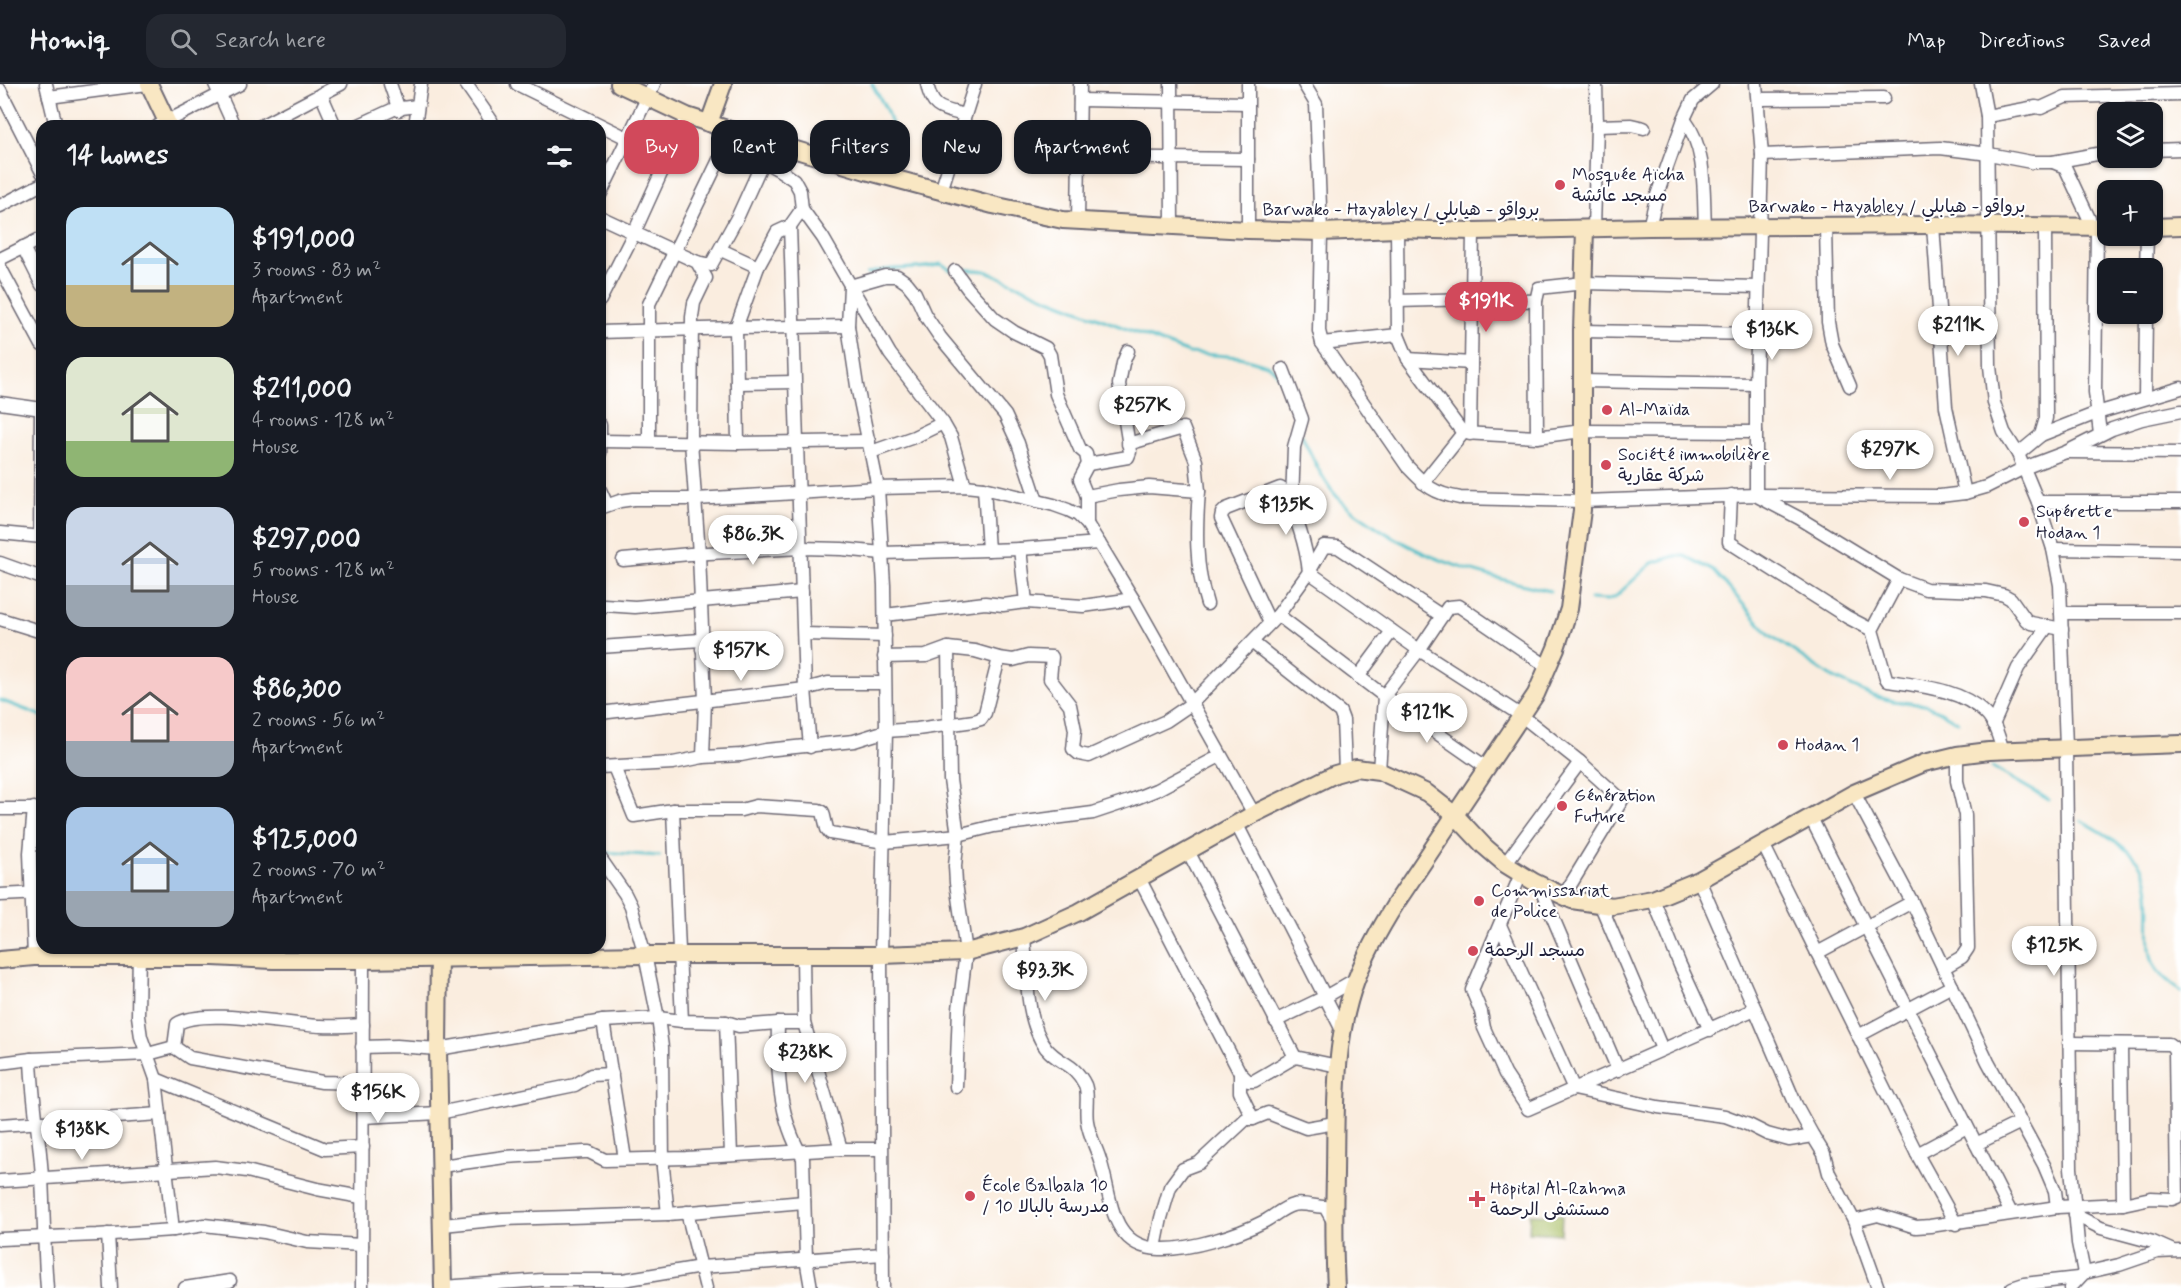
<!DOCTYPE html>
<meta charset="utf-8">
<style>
body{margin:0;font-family:Mynerve,"Playpen Sans Arabic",sans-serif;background:#242831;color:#f1f3f6;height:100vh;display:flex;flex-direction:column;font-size:22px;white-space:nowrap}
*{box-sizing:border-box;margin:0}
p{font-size:20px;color:#9ea1a6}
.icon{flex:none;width:33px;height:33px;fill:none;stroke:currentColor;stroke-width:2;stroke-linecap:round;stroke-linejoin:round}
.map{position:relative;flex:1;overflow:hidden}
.panel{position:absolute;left:36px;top:36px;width:570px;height:834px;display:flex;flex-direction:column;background:#171b24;border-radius:18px;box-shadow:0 2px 4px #0004}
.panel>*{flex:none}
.top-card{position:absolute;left:624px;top:36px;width:570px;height:54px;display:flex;gap:12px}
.fabs{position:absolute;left:2097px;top:18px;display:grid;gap:12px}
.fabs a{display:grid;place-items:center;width:66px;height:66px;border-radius:12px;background:#171b24;box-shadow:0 2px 4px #0004;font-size:30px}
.price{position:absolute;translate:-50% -51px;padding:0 14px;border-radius:21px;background:#fff;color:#222;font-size:20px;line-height:39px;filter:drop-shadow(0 2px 3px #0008)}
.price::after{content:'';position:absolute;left:50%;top:36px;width:18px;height:14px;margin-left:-9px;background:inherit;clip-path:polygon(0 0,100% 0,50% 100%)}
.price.current{background:#d1495b;color:#fff}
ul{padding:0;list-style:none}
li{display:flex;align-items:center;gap:18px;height:150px;padding:0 30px}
li span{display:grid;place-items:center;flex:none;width:168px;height:120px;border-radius:18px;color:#555}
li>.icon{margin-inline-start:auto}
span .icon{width:72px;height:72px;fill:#fffc;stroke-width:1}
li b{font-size:26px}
h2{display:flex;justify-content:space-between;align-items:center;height:72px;padding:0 30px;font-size:26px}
.pill{padding:0 21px;border-radius:18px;background:#171b24;box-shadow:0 2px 4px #0004;font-size:21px;line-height:54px}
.pill.current{background:#d1495b;color:#fff}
header{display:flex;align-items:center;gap:36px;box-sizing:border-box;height:84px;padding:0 30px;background:#171b24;border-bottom:2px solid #363941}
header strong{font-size:28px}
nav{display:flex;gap:33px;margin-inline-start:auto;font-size:21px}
.search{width:420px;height:54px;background:#242831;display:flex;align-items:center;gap:15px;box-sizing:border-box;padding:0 21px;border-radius:18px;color:#9ea1a6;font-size:22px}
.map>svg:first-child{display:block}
.green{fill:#a7bd62;stroke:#64704e;stroke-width:1.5}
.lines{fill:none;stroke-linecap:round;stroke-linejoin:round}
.stream{stroke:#50bec7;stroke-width:3}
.street-casing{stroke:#6e6974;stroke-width:15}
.secondary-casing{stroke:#6e6974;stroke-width:20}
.street{stroke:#fff;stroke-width:12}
.secondary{stroke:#f9e7c3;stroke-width:16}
.poi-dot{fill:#d1495b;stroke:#fff;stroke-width:2}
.labels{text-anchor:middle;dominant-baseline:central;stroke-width:4.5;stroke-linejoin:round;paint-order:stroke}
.poi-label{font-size:18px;fill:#22223b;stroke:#fff;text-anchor:start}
.street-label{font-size:18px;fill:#22223b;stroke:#fff}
</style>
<header>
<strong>Homiq</strong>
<div class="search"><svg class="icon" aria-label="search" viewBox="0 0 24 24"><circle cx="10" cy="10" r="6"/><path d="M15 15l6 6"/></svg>Search here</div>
<nav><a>Map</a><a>Directions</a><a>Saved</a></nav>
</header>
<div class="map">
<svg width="2181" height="1204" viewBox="0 0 2181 1204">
<rect width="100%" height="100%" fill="#fff"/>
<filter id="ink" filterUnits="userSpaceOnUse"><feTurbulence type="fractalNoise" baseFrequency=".0167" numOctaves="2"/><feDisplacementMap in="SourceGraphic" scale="12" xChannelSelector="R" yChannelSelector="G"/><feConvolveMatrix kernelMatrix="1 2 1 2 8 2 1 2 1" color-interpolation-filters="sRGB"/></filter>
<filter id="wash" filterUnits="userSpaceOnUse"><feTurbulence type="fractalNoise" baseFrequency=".008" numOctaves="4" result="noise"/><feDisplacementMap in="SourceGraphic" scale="24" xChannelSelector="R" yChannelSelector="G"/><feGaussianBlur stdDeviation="1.35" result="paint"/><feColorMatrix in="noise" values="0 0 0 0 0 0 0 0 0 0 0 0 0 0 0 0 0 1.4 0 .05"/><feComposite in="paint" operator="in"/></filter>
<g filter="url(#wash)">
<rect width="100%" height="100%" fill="#faeddf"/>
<polygon class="green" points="1530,1130 1562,1131 1561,1150 1529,1148"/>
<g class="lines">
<g class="stream">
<polyline points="872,0 886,25 901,69"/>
<polyline points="957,185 986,187 1047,214 1189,269 1240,273 1267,281 1276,287 1282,298"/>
<path d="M867,190c24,-9 50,-2 74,-10l10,6"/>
<path d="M1302,351c9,20 18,40 31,57 9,12 22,20 35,29 55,40 117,55 182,70"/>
<polyline points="1590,515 1607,516 1615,513 1652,479 1675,472 1685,472 1714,487 1770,551 1830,592 1873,612 1893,617 1925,621 1941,628 1958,638"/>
<polyline points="0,616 42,632"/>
<polyline points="1992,683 2049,716"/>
<path d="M2082,737c21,11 54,30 63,53 11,28 -3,76 12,96 6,8 16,15 24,22"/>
<polyline points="600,768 660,772"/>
</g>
</g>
</g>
<g filter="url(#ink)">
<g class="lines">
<defs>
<g id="street">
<polyline points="46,0 56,42"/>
<polyline points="215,0 234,42"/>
<polyline points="390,0 399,26"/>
<polyline points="466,0 491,36 493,42"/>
<polyline points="517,0 627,54"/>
<path d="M927,0c5,26 15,25 38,31"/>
<polyline points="1171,0 1172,141"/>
<path d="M1304,0l12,20 5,128 -2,99 3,12 85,123c19,20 25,27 53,32l123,3 173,-6 184,1 25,-3 21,-6 38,-19 42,-16 46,-23 30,-10 39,-8"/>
<polyline points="1981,0 1987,32 1990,282 1994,319 2004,348 2018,370 2038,418 2053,465 2060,501 2066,663 2071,1084 2078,1159 2084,1189"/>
<polyline points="0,6 42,88"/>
<polyline points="321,10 335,42"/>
<polyline points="49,13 147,0"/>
<polyline points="1758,15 1884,14"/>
<polyline points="1080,16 1247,19"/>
<polyline points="1987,32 2036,23 2041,24 2065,13 2181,10"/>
<path d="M1684,35c23,30 19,72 21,108"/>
<polyline points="158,42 240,0"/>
<polyline points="261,42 341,0"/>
<polyline points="357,42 394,25 417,22"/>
<polyline points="415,42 421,0"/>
<polyline points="1597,42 1631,41 1644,44"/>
<polyline points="791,65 781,87 794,96 800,107 802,125 823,154 890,270 943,339 951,353 965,402"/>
<polyline points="2152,66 2181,65"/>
<polyline points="1762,71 1940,64 1989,70 2031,78 2053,78 2108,68"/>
<polyline points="1079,73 1248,75"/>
<polyline points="2053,78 2065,83 2093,143"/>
<polyline points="941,107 975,0"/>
<polyline points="600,111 654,0"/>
<polyline points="0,122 42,100"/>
<polyline points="802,125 790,142 777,148 770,161 758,183 736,244 848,242"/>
<polyline points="600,133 697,178 706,194 694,219 692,233 691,357 699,470 705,617 703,673"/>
<polyline points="1078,137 1080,0"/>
<polyline points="1933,141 1946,323 1965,409"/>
<polyline points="790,142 805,605 810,663"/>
<polyline points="1826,142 1828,238 1832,260 1850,302"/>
<polyline points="1649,143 1657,111 1684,35 1693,16 1712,0"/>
<polyline points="2097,143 2095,308 2100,350"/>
<polyline points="1594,144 1597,42 1596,0"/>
<polyline points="1397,145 1398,251 1408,275 1463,349 1537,353 1582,347 1756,348"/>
<polyline points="1248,146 1248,0"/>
<polyline points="23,163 42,201"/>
<polyline points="721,166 758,183"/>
<polyline points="0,175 42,154"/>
<polyline points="697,178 711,181 738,132 763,77 781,87"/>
<polyline points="0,183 42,261"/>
<polyline points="2146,184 2147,152"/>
<polyline points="955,187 968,205 995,235 1014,248 1046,264 1050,271 1056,310 1080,365 1086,370 1088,380 1080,395 1087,412 1087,440"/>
<polyline points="600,216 634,149 687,32"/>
<polyline points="1397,217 1471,215 1536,217"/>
<polyline points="1582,247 1758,250"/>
<polyline points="600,248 736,244 738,359"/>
<polyline points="1322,259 1398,251"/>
<polyline points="1408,275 1471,279"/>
<polyline points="1283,285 1302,335 1294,363 1292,418"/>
<polyline points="1582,297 1756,300"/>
<polyline points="737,299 794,298"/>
<polyline points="2145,313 2146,230"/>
<polyline points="0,319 42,325"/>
<polyline points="600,341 600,369"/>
<polyline points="1470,350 1473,147"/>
<polyline points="2041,351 2097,329 2181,304"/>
<polyline points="1537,353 1536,217 1539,204 1584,199 1758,203"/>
<polyline points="649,356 649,220 733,47"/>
<polyline points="601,357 738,359 869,357"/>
<polyline points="1128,360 1183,344 1196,377 1199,407"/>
<polyline points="871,368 914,353 943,339"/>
<polyline points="2068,368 2181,369"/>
<polyline points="2018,370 2041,351 2046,334 2045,143"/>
<polyline points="1088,380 1128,373 1130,368 1119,300 1123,279 1128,267"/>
<polyline points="1423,399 1463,349"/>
<polyline points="984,404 988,466 1020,465 1026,518"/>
<polyline points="600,406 607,421"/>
<polyline points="1731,411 1729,458 1847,533 1872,546"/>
<polyline points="1756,411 1756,300 1762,71 1756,0"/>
<path d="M1087,412l32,-6 30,-3 50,4c-3,39 -4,75 8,113"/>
<polyline points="1759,413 1799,434 1899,495 1926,505 1986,507 2004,511 2011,515 2026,536 2031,539 2062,545"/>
<polyline points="2038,418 2181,418"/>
<polyline points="600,424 620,417 634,415 696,415 878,404 965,402 984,404 1054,421 1068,426 1078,431 1087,440 1099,459 1133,515 1254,730"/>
<polyline points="0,449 42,453"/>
<polyline points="40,453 41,325"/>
<polyline points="1020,465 1099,459"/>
<polyline points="2053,465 2181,467"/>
<polyline points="623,476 690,470 801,464 842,465 882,469 988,466"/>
<polyline points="0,479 42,494"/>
<path d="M1899,495l-27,51 14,48 2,3c32,5 73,8 97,32 10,9 14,25 18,38"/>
<polyline points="600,526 604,521 635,523 802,508"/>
<polyline points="2061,529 2181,529"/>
<polyline points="885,531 985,519 1003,521 1026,518 1083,522 1133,515"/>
<polyline points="1278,531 1384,612 1379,687"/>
<polyline points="0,535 42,548"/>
<path d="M1270,539l-49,-105 1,-5 4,-4 54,-21 5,3c11,27 21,52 24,81l110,78 103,66 58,46 42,38 -59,97"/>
<polyline points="804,550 885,552"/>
<polyline points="1253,559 1340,628 1343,636 1345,686"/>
<polyline points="600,563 701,556"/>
<polyline points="948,564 950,696 958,751 955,782 956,799 966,868 959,925 956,1003"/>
<polyline points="702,565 741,557 770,556"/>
<polyline points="884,573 926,572 948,564 975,567 999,574 1013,576 1028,572 1052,573 1050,595 1070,621 1075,646 1073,665 1079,670 1089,672 1166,637 1191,620 1278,531 1309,488 1324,462 1338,463 1442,532"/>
<polyline points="1358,593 1392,547"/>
<polyline points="600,629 805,605 828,599 884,599"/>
<polyline points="1993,641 2018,584 2047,543"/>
<polyline points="600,683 673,679 703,673 741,671 766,666 854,657 886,647 917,645 974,637 981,635 985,629 999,574"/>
<polyline points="614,683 634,732 673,726 741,726 756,722 819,726 823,728 827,745 830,749 885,758 958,751 994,742 1093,729 1129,717 1156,706 1220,672"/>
<polyline points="1487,684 1384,612 1419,566 1448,523 1459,522 1548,583"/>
<polyline points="1854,709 1912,818 1988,978 2044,1081 2055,1107 2057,1123"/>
<polyline points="0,725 41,725"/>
<polyline points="673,726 682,937"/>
<polyline points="1810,732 2011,1129"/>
<polyline points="1237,741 1343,948"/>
<polyline points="1763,760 1917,1070 1956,1140"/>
<polyline points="1188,767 1295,973"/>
<polyline points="600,774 625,810 631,822 645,871 658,934 662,963 663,1084 668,1130"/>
<polyline points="1505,780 1580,678"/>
<polyline points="1521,790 1472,906 1481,928 1484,944 1505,990 1528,1025 1755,925 1699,796"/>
<polyline points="1139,794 1240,989 1248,997 1254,997 1295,973 1338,982"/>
<polyline points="1534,798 1542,808 1618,986"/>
<polyline points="0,811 42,809"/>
<polyline points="1653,815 1680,881 1710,946"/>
<polyline points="1601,822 1662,965"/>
<polyline points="1500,841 1574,1005 1658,1023 1725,1032 1749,1041 1767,1050 1789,1056 1813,1052 1824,1070 1829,1089 1854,1137 1878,1131 1916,1143 1930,1142 2057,1123 2123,1120 2151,1114 2172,1115 2177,1113 2175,967 2173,963 2169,960 2069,959"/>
<path d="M1024,853c3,33 1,84 22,111 14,17 28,14 39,37 4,9 0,25 2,36 2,14 9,26 13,39 12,36 9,88 60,89 30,1 78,-14 105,-28 9,-5 19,-14 28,-16 9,-3 23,2 32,2l8,14"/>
<polyline points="139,864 138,932 141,953 156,995 173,1146"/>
<polyline points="1817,869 1912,818"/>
<polyline points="803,871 804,939 841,1065 881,1065"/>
<polyline points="34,873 30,769 34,724"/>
<polyline points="1943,884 1962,873 1968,864 1965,731 1957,697 1957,671"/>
<polyline points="1755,925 1796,1021 1813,1052"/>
<polyline points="603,937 625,1075"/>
<polyline points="1275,937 1325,913 1356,895"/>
<polyline points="726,938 731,1071"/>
<path d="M804,939h-26c-1,47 0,94 25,135l3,101 5,29"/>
<polyline points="1858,952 1952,902"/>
<polyline points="2121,961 2123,1120"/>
<path d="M174,963l3,-23c25,-17 112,1 144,2 14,1 28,0 42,-1"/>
<polyline points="174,963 190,974 322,998 363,999"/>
<polyline points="362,963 397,962 438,965 603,937 658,934 682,937 726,938 739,942 778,939"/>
<path d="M31,975c1,40 9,79 11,119 2,37 2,73 5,110"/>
<polyline points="0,979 31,975 148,970 174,963"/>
<polyline points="1240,989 1240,1008 1253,1035 1268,1029 1306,1044 1335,1039"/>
<polyline points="156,995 325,1065 363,1063"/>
<polyline points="363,1033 439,1029 575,1001 591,991 612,990"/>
<polyline points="0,1041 160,1030"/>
<polyline points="1976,1060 2021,1038"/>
<polyline points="1917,1070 1967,1043"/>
<polyline points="441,1082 505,1073 584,1068 589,1068 605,1076 686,1074 841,1065"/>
<polyline points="0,1097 215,1083 247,1087 317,1105 361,1113"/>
<polyline points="687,1128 706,1204"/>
<polyline points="2075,1131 2101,1144 2153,1158 2171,1166"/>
<polyline points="1854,1137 1878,1204"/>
<polyline points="443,1141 503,1135 668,1130 804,1118"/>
<polyline points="108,1150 111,1204"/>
<polyline points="0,1155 97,1151 173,1146 204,1141 264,1148 307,1158 362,1161"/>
<polyline points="1155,1164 1161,1134 1170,1103 1183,1085 1199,1079 1246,1035 1253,1035"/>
<polyline points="443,1203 542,1196 623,1196 701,1183 883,1170"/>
<polyline points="185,1204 230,1197"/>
<polyline points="362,1204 363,876"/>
<polyline points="883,1204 881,871 886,647 884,501 878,404 857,302 848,242 850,202 885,192 897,192 907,199 915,209 925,231 940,253 1005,331 1018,359 1037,417"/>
<polyline points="2012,1204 2024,1200 2078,1194"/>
<polyline points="2070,1204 2084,1189 2119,1181 2157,1168 2181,1167"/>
</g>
<g id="secondary">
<polyline points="149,0 169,42"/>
<polyline points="619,0 687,32 733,47 866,87 993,121 1063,136 1248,146 1321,148 1397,145 1473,147 1649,143 1933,141 2108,143"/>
<polyline points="709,39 723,0"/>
<polyline points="2152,143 2181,142"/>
<polyline points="439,865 438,965 443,1204"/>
<polyline points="0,876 34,873 213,873 273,876 363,876 645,871 881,871 966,868 1024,853 1079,828 1254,730 1335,690 1356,684 1379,687 1427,709 1455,731 1484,762 1505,780 1534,798 1572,816 1612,822 1653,815 1699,796 1854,709 1924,679 1957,671 1989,667 2181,660"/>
<path d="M1336,1204c-2,-38 -2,-76 -1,-114 1,-65 -2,-132 21,-194 10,-27 25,-53 40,-77l140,-209 20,-46 13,-39 13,-99v-179l3,-102"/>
</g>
</defs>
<use href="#street" class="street-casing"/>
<use href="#secondary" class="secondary-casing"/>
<use href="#street" class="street"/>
<use href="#secondary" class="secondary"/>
</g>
</g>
<g class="poi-dot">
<circle cx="1560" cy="101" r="6"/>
<circle cx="1607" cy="326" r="6"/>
<circle cx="1606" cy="381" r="6"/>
<circle cx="2024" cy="438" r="6"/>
<circle cx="1783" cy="661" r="6"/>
<circle cx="1562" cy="722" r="6"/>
<circle cx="1479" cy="817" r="6"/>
<circle cx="1473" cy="867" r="6"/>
<circle cx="970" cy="1112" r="6"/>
<path d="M1474 1106h6v6h6v6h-6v6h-6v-6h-6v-6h6z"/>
</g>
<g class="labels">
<g class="poi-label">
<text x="1572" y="91">Mosquée Aïcha<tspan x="1572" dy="21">مسجد عائشة</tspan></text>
<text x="1619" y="326">Al-Maïda</text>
<text x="1618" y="371">Société immobilière<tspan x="1618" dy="21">شركة عقارية</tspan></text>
<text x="2036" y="428">Supérette<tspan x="2036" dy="21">Hodan 1</tspan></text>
<text x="1795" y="661">Hodan 1</text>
<text x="1574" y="712">Génération<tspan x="1574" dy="21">Future</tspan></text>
<text x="1491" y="807">Commissariat<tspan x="1491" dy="21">de Police</tspan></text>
<text x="1485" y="867">مسجد الرحمة</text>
<text x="982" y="1102">École Balbala 10<tspan x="982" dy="21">/ مدرسة بالبالا 10</tspan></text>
<text x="1490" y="1105">Hôpital Al-Rahma<tspan x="1490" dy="21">مستشفى الرحمة</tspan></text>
</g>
<g class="street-label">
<text x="1887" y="123">Barwako - Hayabley / برواقو - هيابلي</text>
<text x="1401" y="126">Barwako - Hayabley / برواقو - هيابلي</text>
</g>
</g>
</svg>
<div class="fabs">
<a><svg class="icon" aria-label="layers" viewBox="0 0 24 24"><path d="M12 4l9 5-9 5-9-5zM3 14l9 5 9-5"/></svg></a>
<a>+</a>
<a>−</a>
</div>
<b class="price current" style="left:1486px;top:249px">$191K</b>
<b class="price" style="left:1958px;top:273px">$211K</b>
<b class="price" style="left:1772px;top:277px">$136K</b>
<b class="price" style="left:1142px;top:353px">$257K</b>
<b class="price" style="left:1890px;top:397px">$297K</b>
<b class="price" style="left:1286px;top:452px">$135K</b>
<b class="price" style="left:753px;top:482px">$86.3K</b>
<b class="price" style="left:741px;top:598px">$157K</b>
<b class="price" style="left:1427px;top:660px">$121K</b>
<b class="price" style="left:2054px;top:893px">$125K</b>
<b class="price" style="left:1045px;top:918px">$93.3K</b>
<b class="price" style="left:805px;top:1000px">$238K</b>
<b class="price" style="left:378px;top:1040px">$156K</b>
<b class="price" style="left:82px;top:1077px">$138K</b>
<div class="top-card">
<a class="pill current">Buy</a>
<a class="pill">Rent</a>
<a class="pill">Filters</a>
<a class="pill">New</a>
<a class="pill">Apartment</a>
</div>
<section class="panel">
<h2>14 homes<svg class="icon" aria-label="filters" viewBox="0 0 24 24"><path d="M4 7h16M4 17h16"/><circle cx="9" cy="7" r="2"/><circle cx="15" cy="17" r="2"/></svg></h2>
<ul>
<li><span style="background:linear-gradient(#bfe0f5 65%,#c2b280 0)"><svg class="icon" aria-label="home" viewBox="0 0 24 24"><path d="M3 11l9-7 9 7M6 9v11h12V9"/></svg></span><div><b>$191,000</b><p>3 rooms · 83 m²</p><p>Apartment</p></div></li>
<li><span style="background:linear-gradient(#dfe7d0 70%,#8fb573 0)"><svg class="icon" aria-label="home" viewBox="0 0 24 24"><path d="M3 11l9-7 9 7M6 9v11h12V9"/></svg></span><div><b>$211,000</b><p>4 rooms · 128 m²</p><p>House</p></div></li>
<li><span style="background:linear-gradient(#c9d6e8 65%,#9aa5b1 0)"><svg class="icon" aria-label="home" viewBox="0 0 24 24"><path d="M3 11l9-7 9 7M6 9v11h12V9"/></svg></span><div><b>$297,000</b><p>5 rooms · 128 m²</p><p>House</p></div></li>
<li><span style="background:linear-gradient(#f6c9c9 70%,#9aa5b1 0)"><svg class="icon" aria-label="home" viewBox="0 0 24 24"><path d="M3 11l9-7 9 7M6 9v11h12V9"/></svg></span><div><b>$86,300</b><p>2 rooms · 56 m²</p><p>Apartment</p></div></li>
<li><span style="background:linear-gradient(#a9c7e8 70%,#9aa5b1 0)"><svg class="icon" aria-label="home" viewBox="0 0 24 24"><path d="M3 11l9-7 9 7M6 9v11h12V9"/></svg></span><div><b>$125,000</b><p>2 rooms · 70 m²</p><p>Apartment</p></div></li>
</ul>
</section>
</div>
